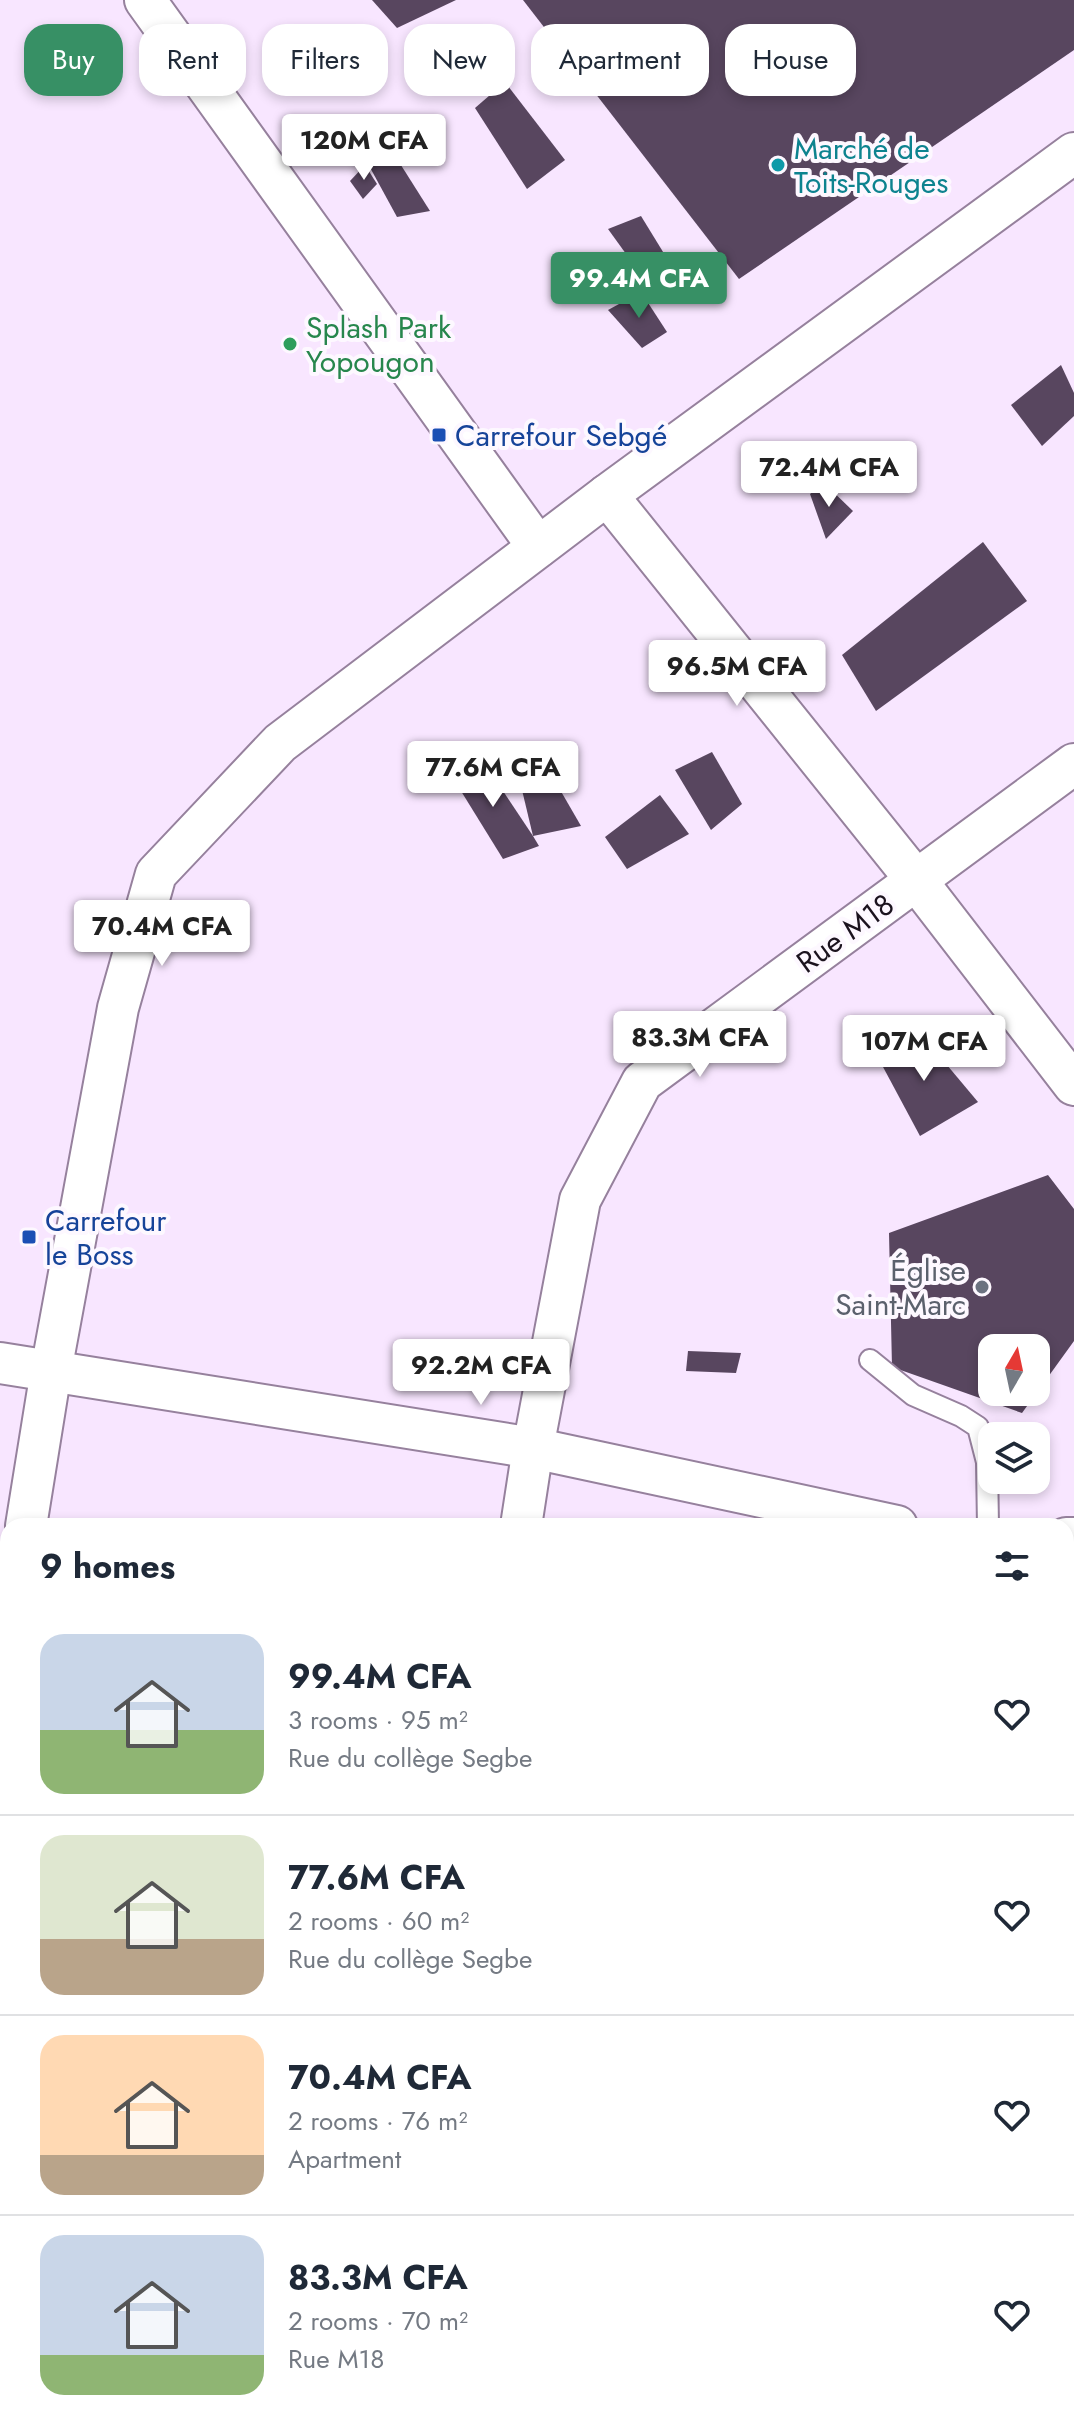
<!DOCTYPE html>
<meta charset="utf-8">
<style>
body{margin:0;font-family:Jost,sans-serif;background:#f2f2f3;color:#1f2937;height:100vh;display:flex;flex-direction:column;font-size:30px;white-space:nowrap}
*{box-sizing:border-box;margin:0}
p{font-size:26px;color:#747a83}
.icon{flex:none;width:44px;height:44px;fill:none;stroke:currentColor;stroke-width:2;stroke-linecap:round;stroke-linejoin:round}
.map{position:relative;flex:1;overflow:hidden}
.drawer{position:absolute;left:0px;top:1518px;width:1074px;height:914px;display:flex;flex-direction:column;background:#fff;border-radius:24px 24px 0 0;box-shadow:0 4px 12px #0003}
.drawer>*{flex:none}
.guide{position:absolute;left:24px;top:24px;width:1026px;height:72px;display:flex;gap:16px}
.needle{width:52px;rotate:9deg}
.fabs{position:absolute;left:978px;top:1334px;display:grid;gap:16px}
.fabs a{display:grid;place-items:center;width:72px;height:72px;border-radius:16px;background:#fff;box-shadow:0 4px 12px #0003;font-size:40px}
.price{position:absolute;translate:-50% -68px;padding:0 18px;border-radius:8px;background:#fff;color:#222;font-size:26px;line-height:52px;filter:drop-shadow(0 2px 4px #0008)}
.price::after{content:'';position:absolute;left:50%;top:48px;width:24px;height:18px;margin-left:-12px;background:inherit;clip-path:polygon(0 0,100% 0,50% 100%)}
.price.selected{background:#379065;color:#fff}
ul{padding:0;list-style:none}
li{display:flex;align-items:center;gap:24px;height:200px;padding:0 40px}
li+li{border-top:2px solid #e0e1e3}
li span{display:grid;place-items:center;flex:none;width:224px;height:160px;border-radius:24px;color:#555}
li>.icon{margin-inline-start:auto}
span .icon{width:96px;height:96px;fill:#fffc;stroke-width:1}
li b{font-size:34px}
h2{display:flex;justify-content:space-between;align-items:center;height:96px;padding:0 40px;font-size:34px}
.pill{padding:0 28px;border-radius:24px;background:#fff;box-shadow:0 4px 12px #0003;font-size:28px;line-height:72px}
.pill.selected{background:#379065;color:#fff}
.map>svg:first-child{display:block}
.building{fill:#58465f;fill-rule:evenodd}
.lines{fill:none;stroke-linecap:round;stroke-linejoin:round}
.lane-casing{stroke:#96819d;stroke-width:24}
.street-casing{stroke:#96819d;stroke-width:44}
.lane{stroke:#fff;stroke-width:20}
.street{stroke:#fff;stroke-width:40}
.culture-dot{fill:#0f9aa8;stroke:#fdf8ff;stroke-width:3}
.leisure-dot{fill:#2e9e5b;stroke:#fdf8ff;stroke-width:3}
.transit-dot{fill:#1a4fb4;stroke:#fdf8ff;stroke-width:3}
.worship-dot{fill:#6b7280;stroke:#fdf8ff;stroke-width:3}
.labels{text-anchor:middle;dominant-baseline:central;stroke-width:8;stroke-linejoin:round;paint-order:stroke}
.culture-label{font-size:30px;fill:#0d838f;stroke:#fdf8ff;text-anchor:start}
.leisure-label{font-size:30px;fill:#27864d;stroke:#fdf8ff;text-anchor:start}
.transit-label{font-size:30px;fill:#164399;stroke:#fdf8ff;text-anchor:start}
.street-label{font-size:30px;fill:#1b131e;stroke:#fdf8ff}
.worship-label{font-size:30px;fill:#5b616d;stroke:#fdf8ff;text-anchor:end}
</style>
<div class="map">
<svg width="1074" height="2431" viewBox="0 0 1074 2431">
<rect width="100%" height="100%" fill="#f8e6ff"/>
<g class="building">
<polygon points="372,0 456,0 397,28"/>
<polygon points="523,0 1074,0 1074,50 739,279"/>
<polygon points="505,82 565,160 527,189 475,108"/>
<polygon points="375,124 430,211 397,217 349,129"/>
<polygon points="365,165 377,184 363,199 350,181"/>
<polygon points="641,216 668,260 642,276 608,229"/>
<polygon points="595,258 622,283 602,295 577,269"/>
<polygon points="641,292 667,332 642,348 608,310"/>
<polygon points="1061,365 1074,393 1074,416 1042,446 1011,405"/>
<polygon points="824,483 853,511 826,539 810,494"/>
<polygon points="983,542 1027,601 876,711 842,655"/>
<polygon points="712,752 742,804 711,830 675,770"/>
<polygon points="481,758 533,836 539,846 503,859 448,770"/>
<polygon points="555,781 581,826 533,836 522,790"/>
<polygon points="660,795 689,834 627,869 605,837"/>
<polygon points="921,1034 978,1102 920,1136 875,1052"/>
<path d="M1048,1175l26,34v132l-52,72 -130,-46 -3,-134zM992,1348h44v44h-44z"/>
<polygon points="688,1351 741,1353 736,1373 686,1371"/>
<polygon points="590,1520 620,1524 619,1526 589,1526"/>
</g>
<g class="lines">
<defs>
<polyline id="lane" points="870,1360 913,1395 961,1416 978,1427 987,1462 988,1526"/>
<g id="street">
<polyline points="145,0 538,547"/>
<polyline points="607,495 916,880 1074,1085"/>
<polyline points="0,1363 533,1448 897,1526"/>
<polyline points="26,1526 51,1371 118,1008 156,874 280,743 607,495 1074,153"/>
<polyline points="521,1526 533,1448 580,1200 642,1082 1074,764"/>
<polyline points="1066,1538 1074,1538"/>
<polyline points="0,1687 8,1637"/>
<polyline points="1066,2188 1074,2183"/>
<polyline points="379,2431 381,2424"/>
</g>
</defs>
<use href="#lane" class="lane-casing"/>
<use href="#street" class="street-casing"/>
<use href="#lane" class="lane"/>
<use href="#street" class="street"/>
</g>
<circle class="culture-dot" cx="778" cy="165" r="8"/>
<circle class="leisure-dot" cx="290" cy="344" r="8"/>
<g class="transit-dot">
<rect x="431" y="427" width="16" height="16" rx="4"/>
<rect x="21" y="1229" width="16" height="16" rx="4"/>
</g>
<circle class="worship-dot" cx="982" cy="1287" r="8"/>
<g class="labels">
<g class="culture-label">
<text x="794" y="148">Marché de<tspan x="794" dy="34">Toits-Rouges</tspan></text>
</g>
<g class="leisure-label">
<text x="306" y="327">Splash Park<tspan x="306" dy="34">Yopougon</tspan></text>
</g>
<g class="transit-label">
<text x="455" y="435">Carrefour Sebgé</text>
<text x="45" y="1220">Carrefour<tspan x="45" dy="34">le Boss</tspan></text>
</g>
<g class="street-label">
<text transform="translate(845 933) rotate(-36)">Rue M18</text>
</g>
<g class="worship-label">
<text x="966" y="1270">Église<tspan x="966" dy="34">Saint-Marc</tspan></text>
</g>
</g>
</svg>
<div class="fabs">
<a><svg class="needle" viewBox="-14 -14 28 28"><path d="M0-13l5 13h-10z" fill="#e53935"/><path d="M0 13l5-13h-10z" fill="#747a83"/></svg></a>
<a><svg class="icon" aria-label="layers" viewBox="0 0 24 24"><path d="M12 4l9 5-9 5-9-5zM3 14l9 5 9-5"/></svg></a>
</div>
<b class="price" style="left:364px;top:182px">120M CFA</b>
<b class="price selected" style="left:639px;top:320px">99.4M CFA</b>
<b class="price" style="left:829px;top:509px">72.4M CFA</b>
<b class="price" style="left:737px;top:708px">96.5M CFA</b>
<b class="price" style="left:493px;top:809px">77.6M CFA</b>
<b class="price" style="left:162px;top:968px">70.4M CFA</b>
<b class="price" style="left:700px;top:1079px">83.3M CFA</b>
<b class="price" style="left:924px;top:1083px">107M CFA</b>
<b class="price" style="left:481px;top:1407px">92.2M CFA</b>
<div class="guide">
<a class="pill selected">Buy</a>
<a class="pill">Rent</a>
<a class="pill">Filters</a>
<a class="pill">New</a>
<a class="pill">Apartment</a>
<a class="pill">House</a>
</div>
<section class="drawer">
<h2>9 homes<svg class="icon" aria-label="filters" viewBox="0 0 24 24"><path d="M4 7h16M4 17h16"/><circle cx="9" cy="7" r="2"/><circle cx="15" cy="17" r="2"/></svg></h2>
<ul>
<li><span style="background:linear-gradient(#c9d6e8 60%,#8fb573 0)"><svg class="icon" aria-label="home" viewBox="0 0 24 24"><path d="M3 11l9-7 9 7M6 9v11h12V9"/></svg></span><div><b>99.4M CFA</b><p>3 rooms · 95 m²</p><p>Rue du collège Segbe</p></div><svg class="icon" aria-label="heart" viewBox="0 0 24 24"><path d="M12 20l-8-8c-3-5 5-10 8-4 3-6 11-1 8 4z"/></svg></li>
<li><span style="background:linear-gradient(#dfe7d0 65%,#b9a48a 0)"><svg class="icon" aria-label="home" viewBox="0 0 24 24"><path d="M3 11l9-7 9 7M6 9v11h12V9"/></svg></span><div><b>77.6M CFA</b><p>2 rooms · 60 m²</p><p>Rue du collège Segbe</p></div><svg class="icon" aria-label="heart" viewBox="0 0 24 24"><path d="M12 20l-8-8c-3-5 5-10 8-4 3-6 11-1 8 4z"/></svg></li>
<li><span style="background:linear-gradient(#ffd9b3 75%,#b9a48a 0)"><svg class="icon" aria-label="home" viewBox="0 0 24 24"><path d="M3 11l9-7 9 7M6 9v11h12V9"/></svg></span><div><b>70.4M CFA</b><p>2 rooms · 76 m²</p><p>Apartment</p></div><svg class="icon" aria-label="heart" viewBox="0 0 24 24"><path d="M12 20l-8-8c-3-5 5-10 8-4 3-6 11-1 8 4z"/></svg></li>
<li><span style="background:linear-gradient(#c9d6e8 75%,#8fb573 0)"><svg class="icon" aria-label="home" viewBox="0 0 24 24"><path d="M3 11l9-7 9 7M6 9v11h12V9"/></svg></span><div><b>83.3M CFA</b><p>2 rooms · 70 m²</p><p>Rue M18</p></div><svg class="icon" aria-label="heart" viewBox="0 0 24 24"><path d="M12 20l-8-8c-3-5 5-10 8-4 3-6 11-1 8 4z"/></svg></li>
</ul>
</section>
</div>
